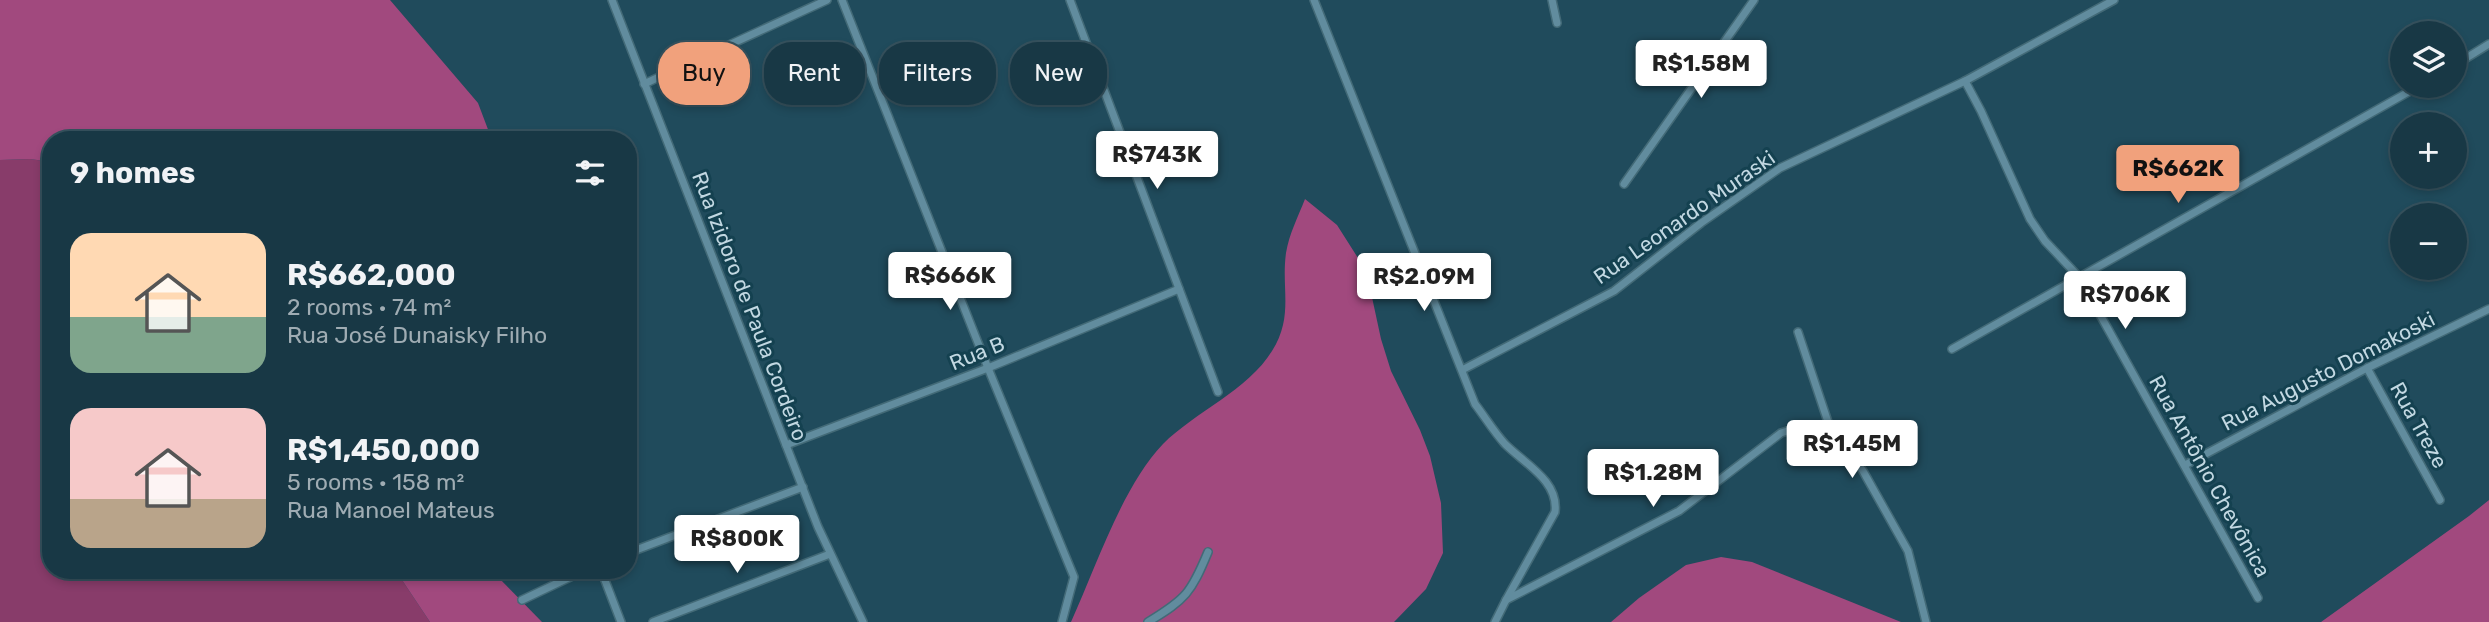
<!DOCTYPE html>
<meta charset="utf-8">
<style>
body{margin:0;font-family:Rubik,sans-serif;background:#254350;color:#f1f3f6;height:100vh;display:flex;flex-direction:column;font-size:26px;white-space:nowrap}
*{box-sizing:border-box;margin:0}
p{font-size:23px;color:#9facb3}
.icon{flex:none;width:38px;height:38px;fill:none;stroke:currentColor;stroke-width:2;stroke-linecap:round;stroke-linejoin:round}
.map{position:relative;flex:1;overflow:hidden}
.side{position:absolute;left:42px;top:131px;width:595px;height:448px;display:flex;flex-direction:column;background:#183845;border-radius:28px;box-shadow:0 4px 10px #0003,0 0 0 2px #36525e}
.side>*{flex:none}
.banner{position:absolute;left:658px;top:42px;width:665px;height:63px;display:flex;gap:14px}
.fabs{position:absolute;left:2390px;top:21px;display:grid;gap:14px}
.fabs a{display:grid;place-items:center;width:77px;height:77px;border-radius:50%;background:#183845;box-shadow:0 4px 10px #0003,0 0 0 2px #36525e;font-size:35px}
.price{position:absolute;translate:-50% -60px;padding:0 16px;border-radius:7px;background:#fff;color:#222;font-size:23px;line-height:46px;filter:drop-shadow(0 2px 4px #0008)}
.price::after{content:'';position:absolute;left:50%;top:42px;width:21px;height:16px;margin-left:-10px;background:inherit;clip-path:polygon(0 0,100% 0,50% 100%)}
.price.active{background:#f1a17c;color:#111}
ul{padding:0;list-style:none}
li{display:flex;align-items:center;gap:21px;height:175px;padding:0 28px}
li span{display:grid;place-items:center;flex:none;width:196px;height:140px;border-radius:21px;color:#555}
li>.icon{margin-inline-start:auto}
span .icon{width:84px;height:84px;fill:#fffc;stroke-width:1}
li b{font-size:30px}
h2{display:flex;justify-content:space-between;align-items:center;height:84px;padding:0 28px;font-size:30px}
.tag{padding:0 24px;border-radius:28px;background:#183845;box-shadow:0 4px 10px #0003,0 0 0 2px #36525e;font-size:24px;line-height:63px}
.tag.active{background:#f1a17c;color:#111}
.map>svg:first-child{display:block}
.green{fill:#883c6a}
.forest{fill:#a1497e}
.lines{fill:none;stroke-linecap:round;stroke-linejoin:round}
.street-casing{stroke:#436a77;stroke-width:10}
.street{stroke:#618c9e;stroke-width:7}
.labels{text-anchor:middle;dominant-baseline:central;stroke-width:6;stroke-linejoin:round;paint-order:stroke}
.street-label{font-size:21px;fill:#c2d8e2;stroke:#144150}
</style>
<div class="map">
<svg width="2489" height="622" viewBox="0 0 2489 622">
<rect width="100%" height="100%" fill="#204b5c"/>
<polygon class="green" points="30,159 51,162 51,570 396,571 430,622 0,622 0,160"/>
<g class="forest">
<polygon points="0,0 390,0 478,103 492,140 51,140 51,162 30,159 0,160"/>
<path d="M1305,199l32,26 21,33 12,30 11,51 10,32 29,59 10,26 11,47 2,50 -17,36 -32,33h-323c25,-55 51,-135 92,-178 32,-32 85,-54 109,-93 22,-35 9,-62 14,-98 3,-19 12,-36 19,-54z"/>
<polygon points="2489,500 2489,622 2321,622 2469,516"/>
<polygon points="1721,557 1752,562 1901,622 1611,622 1639,598 1686,565"/>
<polygon points="396,571 492,571 542,622 430,622"/>
</g>
<g class="lines">
<defs>
<g id="street">
<polyline points="612,0 818,527 863,622"/>
<polyline points="842,0 988,368 1074,577 1062,622"/>
<polyline points="1070,0 1218,392"/>
<path d="M1314,0l161,404c10,13 19,28 30,40 20,20 54,37 50,68l-49,88"/>
<polyline points="1552,0 1557,23"/>
<polyline points="2455,65 2489,44"/>
<polyline points="1965,81 1981,111 2030,219 2045,241 2079,277 2258,598"/>
<polyline points="644,84 827,0"/>
<polyline points="1624,184 1754,0"/>
<polyline points="1798,332 1829,425 1863,471 1908,551 1926,622"/>
<polyline points="1952,349 2419,86"/>
<polyline points="2367,368 2440,500"/>
<polyline points="1462,370 1614,291 1701,223 1780,168 1965,81 2114,0"/>
<polyline points="786,445 988,368 1179,289"/>
<polyline points="2185,465 2367,368 2489,309"/>
<polyline points="628,553 803,487"/>
<polyline points="601,570 621,622"/>
<polyline points="522,600 585,570"/>
<polyline points="653,622 830,554"/>
<path d="M1148,622c38,-23 43,-29 60,-70"/>
<polyline points="1495,622 1506,600 1679,511 1781,433 1806,425 1829,425"/>
</g>
</defs>
<use href="#street" class="street-casing"/>
<use href="#street" class="street"/>
</g>
<g class="labels">
<g class="street-label">
<text transform="translate(1684 217) rotate(-35)">Rua Leonardo Muraski</text>
<text transform="translate(750 306) rotate(69)">Rua Izidoro de Paula Cordeiro</text>
<text transform="translate(977 353) rotate(-22)">Rua B</text>
<text transform="translate(2328 371) rotate(-27)">Rua Augusto Domakoski</text>
<text transform="translate(2419 425) rotate(61)">Rua Treze</text>
<text transform="translate(2210 476) rotate(61)">Rua Antônio Chevônica</text>
</g>
</g>
</svg>
<div class="fabs">
<a><svg class="icon" aria-label="layers" viewBox="0 0 24 24"><path d="M12 4l9 5-9 5-9-5zM3 14l9 5 9-5"/></svg></a>
<a>+</a>
<a>−</a>
</div>
<b class="price" style="left:1701px;top:100px">R$1.58M</b>
<b class="price" style="left:1157px;top:191px">R$743K</b>
<b class="price active" style="left:2178px;top:205px">R$662K</b>
<b class="price" style="left:950px;top:312px">R$666K</b>
<b class="price" style="left:1424px;top:313px">R$2.09M</b>
<b class="price" style="left:2125px;top:331px">R$706K</b>
<b class="price" style="left:1852px;top:480px">R$1.45M</b>
<b class="price" style="left:1653px;top:509px">R$1.28M</b>
<b class="price" style="left:737px;top:575px">R$800K</b>
<div class="banner">
<a class="tag active">Buy</a>
<a class="tag">Rent</a>
<a class="tag">Filters</a>
<a class="tag">New</a>
</div>
<section class="side">
<h2>9 homes<svg class="icon" aria-label="filters" viewBox="0 0 24 24"><path d="M4 7h16M4 17h16"/><circle cx="9" cy="7" r="2"/><circle cx="15" cy="17" r="2"/></svg></h2>
<ul>
<li><span style="background:linear-gradient(#ffd9b3 60%,#7fa58c 0)"><svg class="icon" aria-label="home" viewBox="0 0 24 24"><path d="M3 11l9-7 9 7M6 9v11h12V9"/></svg></span><div><b>R$662,000</b><p>2 rooms · 74 m²</p><p>Rua José Dunaisky Filho</p></div></li>
<li><span style="background:linear-gradient(#f6c9c9 65%,#b9a48a 0)"><svg class="icon" aria-label="home" viewBox="0 0 24 24"><path d="M3 11l9-7 9 7M6 9v11h12V9"/></svg></span><div><b>R$1,450,000</b><p>5 rooms · 158 m²</p><p>Rua Manoel Mateus</p></div></li>
</ul>
</section>
</div>
